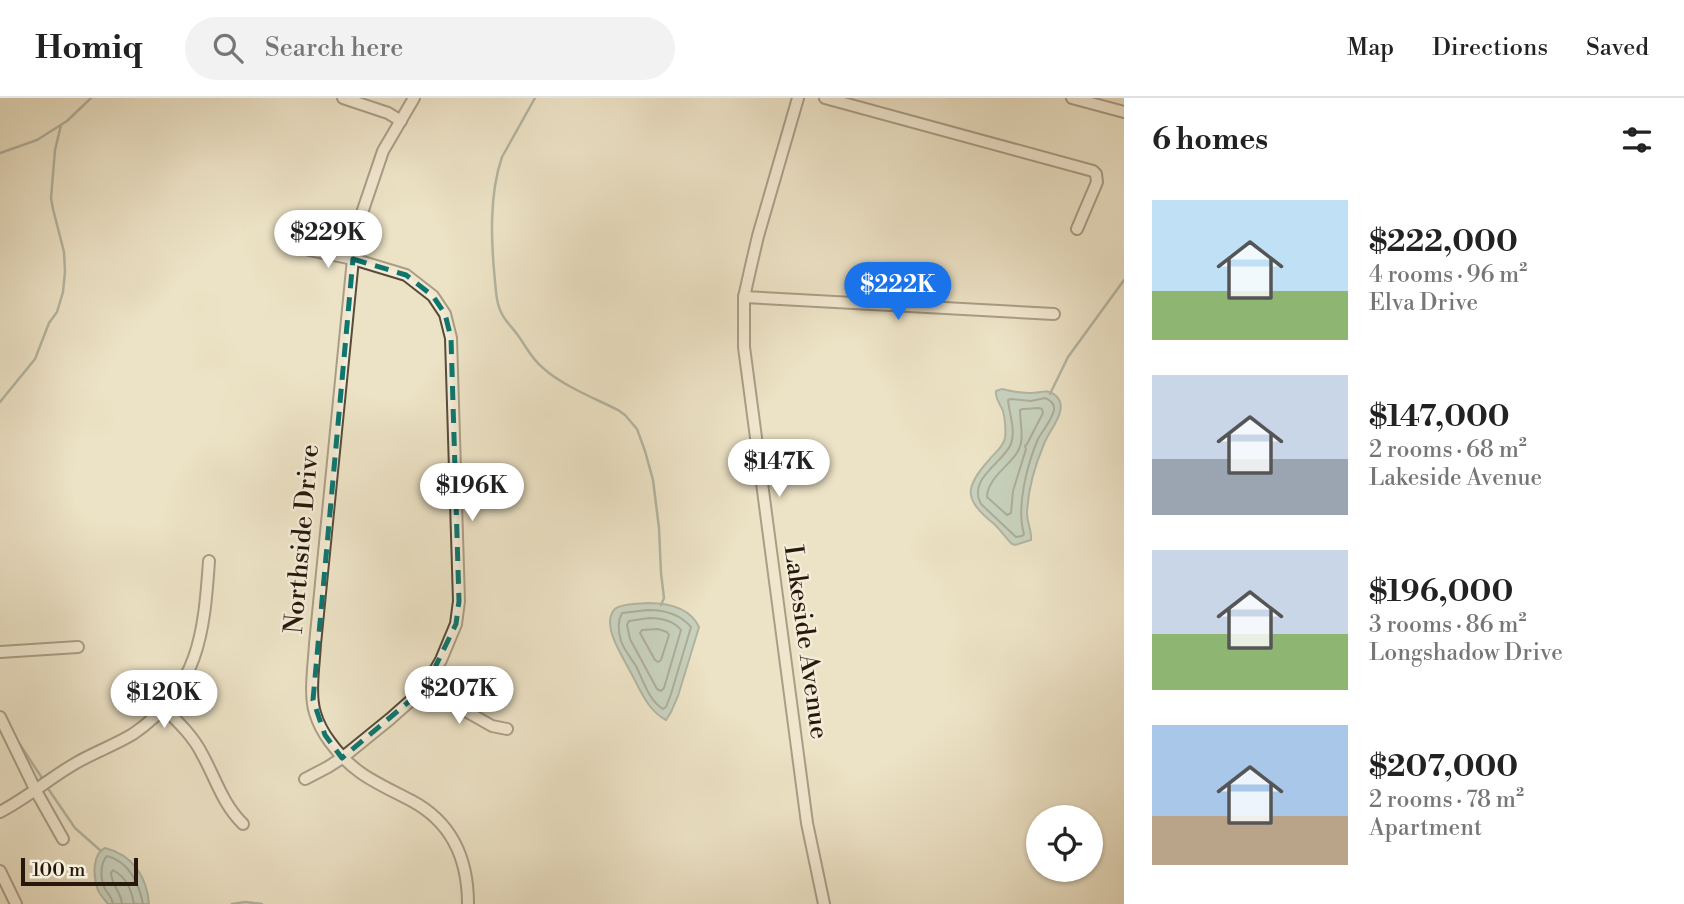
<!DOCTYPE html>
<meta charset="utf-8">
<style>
body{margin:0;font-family:"Libre Bodoni",serif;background:#f2f2f2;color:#222;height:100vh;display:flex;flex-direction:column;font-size:26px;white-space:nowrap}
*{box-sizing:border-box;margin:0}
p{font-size:23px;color:#767676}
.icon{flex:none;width:38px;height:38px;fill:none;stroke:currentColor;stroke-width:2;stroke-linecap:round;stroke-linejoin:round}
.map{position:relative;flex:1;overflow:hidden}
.details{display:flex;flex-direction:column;background:#fff;width:560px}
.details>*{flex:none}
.buttons{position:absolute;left:1026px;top:707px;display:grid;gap:14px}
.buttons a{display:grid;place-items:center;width:77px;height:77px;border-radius:50%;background:#fff;box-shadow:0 2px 5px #0004;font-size:35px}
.scale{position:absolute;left:21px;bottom:18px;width:117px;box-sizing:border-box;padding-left:7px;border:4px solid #28180b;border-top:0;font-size:19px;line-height:24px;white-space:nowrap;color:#28180b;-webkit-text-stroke:5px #f3ecd9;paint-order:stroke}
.price{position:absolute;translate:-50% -60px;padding:0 16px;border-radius:24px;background:#fff;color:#222;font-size:23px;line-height:46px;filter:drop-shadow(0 2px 4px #0008)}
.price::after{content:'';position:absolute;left:50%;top:42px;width:21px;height:16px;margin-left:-10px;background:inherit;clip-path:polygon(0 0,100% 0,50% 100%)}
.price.active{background:#1a73e8;color:#fff}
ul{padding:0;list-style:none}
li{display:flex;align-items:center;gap:21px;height:175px;padding:0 28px}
li span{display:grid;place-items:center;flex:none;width:196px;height:140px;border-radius:0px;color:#555}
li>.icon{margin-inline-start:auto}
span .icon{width:84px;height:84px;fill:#fffc;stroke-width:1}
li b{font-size:30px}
h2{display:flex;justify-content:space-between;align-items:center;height:84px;padding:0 28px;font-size:30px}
header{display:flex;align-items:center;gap:42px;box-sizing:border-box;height:98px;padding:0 35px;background:#fff;border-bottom:2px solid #e0e0e0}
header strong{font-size:33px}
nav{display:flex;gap:38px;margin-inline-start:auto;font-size:24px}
.search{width:490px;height:63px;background:#f2f2f2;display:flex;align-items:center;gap:18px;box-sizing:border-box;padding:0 24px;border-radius:38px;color:#767676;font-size:26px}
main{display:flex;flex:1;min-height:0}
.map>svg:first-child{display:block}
.water{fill:#99bdb7;stroke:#6c7b72;stroke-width:2}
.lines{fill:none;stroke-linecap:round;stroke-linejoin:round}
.shore{stroke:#606a61;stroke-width:2}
.stream{stroke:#6c7b72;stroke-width:2.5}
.minor-casing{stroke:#594a3a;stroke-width:14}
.minor{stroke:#f3ecd9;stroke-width:10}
.marked{fill:none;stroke:#0f766e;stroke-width:5;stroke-dasharray:14 9;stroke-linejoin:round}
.labels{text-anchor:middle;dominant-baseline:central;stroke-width:5;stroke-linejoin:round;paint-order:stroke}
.street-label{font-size:26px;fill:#28180b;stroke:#f3ecd9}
</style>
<header>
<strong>Homiq</strong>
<div class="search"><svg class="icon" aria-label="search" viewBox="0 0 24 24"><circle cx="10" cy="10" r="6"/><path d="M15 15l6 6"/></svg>Search here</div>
<nav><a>Map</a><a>Directions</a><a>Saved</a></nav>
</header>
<main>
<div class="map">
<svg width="1124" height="806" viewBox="0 0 1124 806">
<rect width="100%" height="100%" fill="#ece2c5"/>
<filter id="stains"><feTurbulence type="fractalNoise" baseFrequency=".00286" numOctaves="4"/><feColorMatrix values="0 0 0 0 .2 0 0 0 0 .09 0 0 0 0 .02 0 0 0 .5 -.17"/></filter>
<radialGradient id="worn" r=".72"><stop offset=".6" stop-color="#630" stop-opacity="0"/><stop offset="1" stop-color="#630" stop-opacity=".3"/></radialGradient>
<g class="water">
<path d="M1002,291c8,2 18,4 27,4 9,1 18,-5 26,2 16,13 -6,35 -11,49 -9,21 -16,46 -17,69 0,10 5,18 4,27l-16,5 -3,-1c-7,-7 -12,-15 -19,-21 -29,-23 -29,-35 -4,-63 5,-7 14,-12 16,-22 1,-7 0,-20 -2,-27 -3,-8 -8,-12 -7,-20z"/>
<path d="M648,505c20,0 42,5 51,24l-21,69 -7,16 -5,8c-19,-10 -26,-31 -36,-49 -7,-14 -30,-47 -15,-62 7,-6 24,-5 33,-6z"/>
<path d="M105,750c28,7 42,29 44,56h-41c-4,-5 -8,-9 -10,-14 -5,-13 -6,-36 7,-42z"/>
</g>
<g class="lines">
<g class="shore">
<path d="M1045,300c5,2 10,5 9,12 -2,10 -11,20 -16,29 -11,26 -22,68 -14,95l-2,2 -6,1 -35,-33c-14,-25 22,-41 30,-60 5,-14 -2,-31 -3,-44l3,-1 20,2z"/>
<path d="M1039,310l3,1 1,4 -16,31 -2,2 1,3 -13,42 -2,22 -4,2 -20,-18c1,-23 30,-34 34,-54 2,-10 -1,-22 -1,-33l3,-1z"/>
<path d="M648,512c17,0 32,4 43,17l-20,67 -5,13 -3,2c-14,-8 -20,-29 -27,-43 -5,-8 -12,-16 -15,-25 -3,-10 -4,-19 1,-28z"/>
<path d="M649,520c12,0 24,2 32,12l-17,58 -3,3 -4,-2 -27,-50 -3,-14 2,-4z"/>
<polygon points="658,531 667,534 669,537 661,562 658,564 655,562 640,535 642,532"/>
<path d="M113,806c-1,-7 -4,-9 -8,-15 -5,-10 -5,-26 2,-33 22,5 32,28 36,48"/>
<path d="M122,806c-1,-13 -10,-17 -11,-31l2,-3c14,8 18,19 21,34"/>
</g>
<g class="stream">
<path d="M535,0l-33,59c-13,38 -11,84 -7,124 1,10 1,22 6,31 3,8 11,15 16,22 9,12 13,23 26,34 20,18 51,30 75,42l7,5 12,14 8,22 8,29 6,48 2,45 3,25 -3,7"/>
<polyline points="0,55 37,42 67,23 91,0"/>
<polyline points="1050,296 1068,259 1124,182"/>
<polyline points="0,304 35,261 49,225 57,214 63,194 65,174 64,154 53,111 51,100 55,52 61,27"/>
<polyline points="15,639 44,683"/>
<polyline points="47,689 75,730 101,753"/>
<polyline points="232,806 245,804 262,806"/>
</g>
<defs>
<g id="minor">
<polyline points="343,0 388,15 401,23"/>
<path d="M414,0l-31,53 -20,59 -10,49 -38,385c-1,20 -6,50 0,69 3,10 9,21 15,29 24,33 48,41 82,59 41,22 56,59 56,103"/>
<polyline points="798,0 758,138 751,168 744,199 744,249 807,725 824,806"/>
<polyline points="825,0 1093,73 1096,76 1097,84 1077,131"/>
<polyline points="1072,0 1124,14"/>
<polyline points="744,199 1054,216"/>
<polyline points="0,554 78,549"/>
<polyline points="425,590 492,628 507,631"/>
<path d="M164,610c14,14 29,28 38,46 14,25 20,49 41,70"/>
<polyline points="0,619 36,693 63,741"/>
<polyline points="305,681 328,669 342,660 390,621 425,590 441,562 456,526 459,503 451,240 445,216 433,198 406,177 353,161 309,152"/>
<path d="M0,714c27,-14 50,-34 76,-49 19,-11 39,-18 57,-29 66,-45 71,-101 76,-173"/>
<polyline points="0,773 16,806"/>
</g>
</defs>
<use href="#minor" class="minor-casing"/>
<use href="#minor" class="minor"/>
</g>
<path d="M0 0H1124V806H0ZM353,161l53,16 27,21 12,18 6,24 8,263 -3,23 -31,64 -83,70 -17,-23 -12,-35z" fill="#ece2c5" fill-opacity=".55" fill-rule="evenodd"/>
<path class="marked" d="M353,161l53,16 27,21 12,18 6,24 8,263 -3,23 -31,64 -83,70 -17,-23 -12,-35z"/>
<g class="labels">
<g class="street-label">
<text transform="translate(302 441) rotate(-85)">Northside Drive</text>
<text transform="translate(806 544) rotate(82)">Lakeside Avenue</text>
</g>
</g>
<rect width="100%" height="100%" filter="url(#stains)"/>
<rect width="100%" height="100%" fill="url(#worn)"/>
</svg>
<div class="buttons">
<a><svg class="icon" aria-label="locate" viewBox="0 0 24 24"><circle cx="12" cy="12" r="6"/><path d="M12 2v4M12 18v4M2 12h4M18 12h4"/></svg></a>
</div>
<div class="scale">100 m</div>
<b class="price" style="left:328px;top:172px">$229K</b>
<b class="price active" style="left:898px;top:224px">$222K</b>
<b class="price" style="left:779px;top:401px">$147K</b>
<b class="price" style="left:472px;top:425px">$196K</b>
<b class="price" style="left:459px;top:628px">$207K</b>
<b class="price" style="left:164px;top:632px">$120K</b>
</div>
<section class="details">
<h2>6 homes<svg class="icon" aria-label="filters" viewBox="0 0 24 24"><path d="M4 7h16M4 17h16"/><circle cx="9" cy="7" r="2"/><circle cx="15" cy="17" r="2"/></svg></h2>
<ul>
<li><span style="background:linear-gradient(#bfe0f5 65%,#8fb573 0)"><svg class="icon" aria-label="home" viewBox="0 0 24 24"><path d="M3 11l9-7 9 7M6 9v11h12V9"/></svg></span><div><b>$222,000</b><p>4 rooms · 96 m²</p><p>Elva Drive</p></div></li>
<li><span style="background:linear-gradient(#c9d6e8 60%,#9aa5b1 0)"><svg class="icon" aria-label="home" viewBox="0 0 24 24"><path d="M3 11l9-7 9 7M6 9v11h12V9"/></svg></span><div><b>$147,000</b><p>2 rooms · 68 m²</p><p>Lakeside Avenue</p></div></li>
<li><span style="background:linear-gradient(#c9d6e8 60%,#8fb573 0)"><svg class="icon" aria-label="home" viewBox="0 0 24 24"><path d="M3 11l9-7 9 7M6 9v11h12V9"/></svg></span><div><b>$196,000</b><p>3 rooms · 86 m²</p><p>Longshadow Drive</p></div></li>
<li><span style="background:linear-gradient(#a9c7e8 65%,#b9a48a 0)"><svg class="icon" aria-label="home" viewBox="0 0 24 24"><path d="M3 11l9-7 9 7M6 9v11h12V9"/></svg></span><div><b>$207,000</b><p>2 rooms · 78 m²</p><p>Apartment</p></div></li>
</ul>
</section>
</main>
